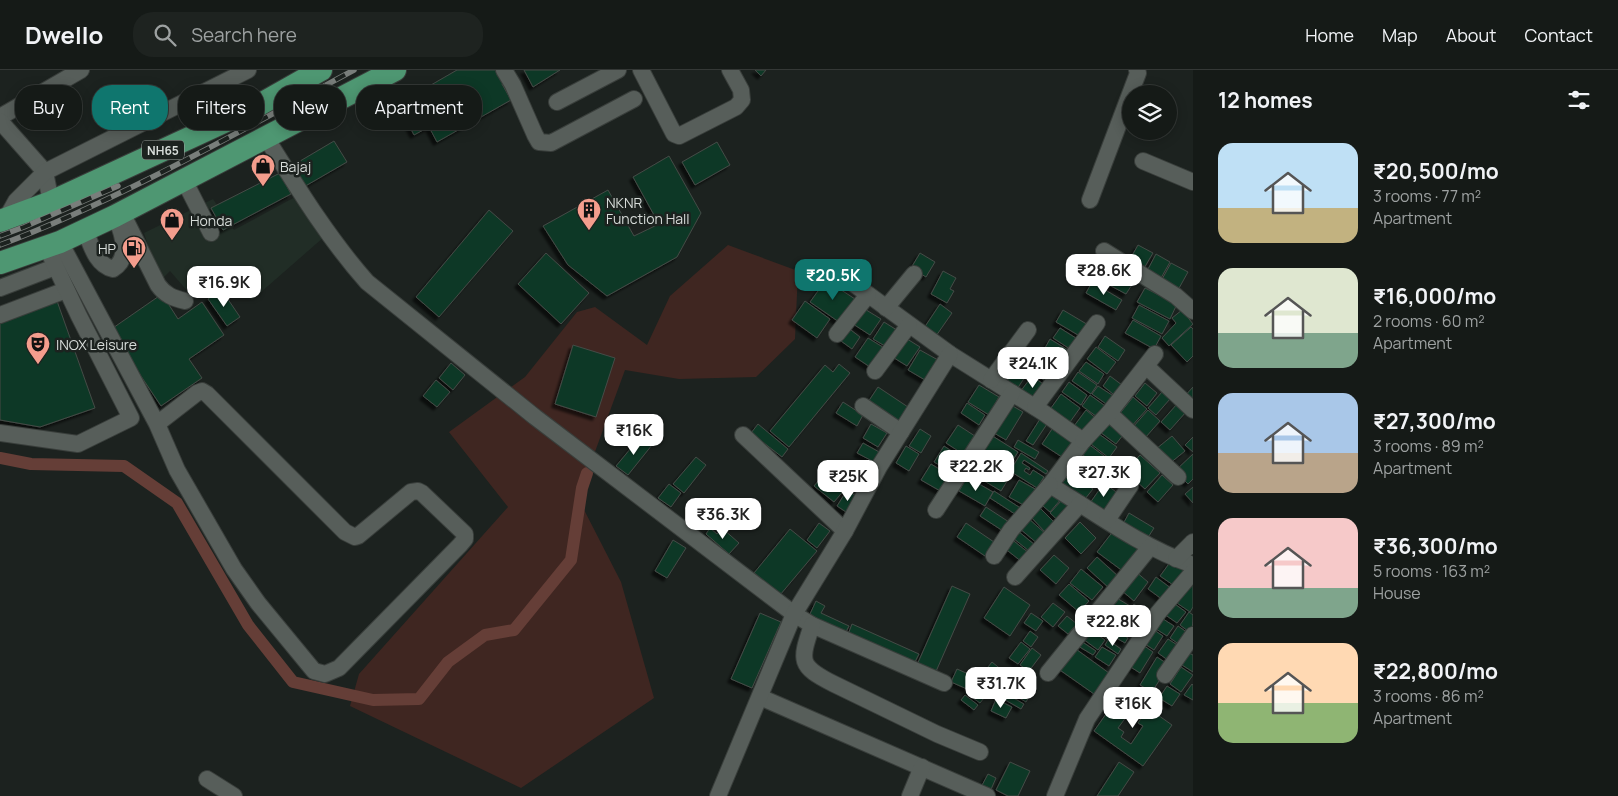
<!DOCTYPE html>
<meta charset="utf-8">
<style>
body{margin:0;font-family:Manrope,sans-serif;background:#1e2320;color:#f1f3f6;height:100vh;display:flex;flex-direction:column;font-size:19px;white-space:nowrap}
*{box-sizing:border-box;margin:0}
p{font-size:16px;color:#9da1a1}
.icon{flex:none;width:28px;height:28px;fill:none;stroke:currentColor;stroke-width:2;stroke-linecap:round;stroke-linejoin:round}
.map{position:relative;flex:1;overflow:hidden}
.details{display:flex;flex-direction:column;background:#151a17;width:425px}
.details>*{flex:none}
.guide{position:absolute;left:15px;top:15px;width:475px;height:45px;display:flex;gap:10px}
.fabs{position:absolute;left:1122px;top:15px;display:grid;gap:10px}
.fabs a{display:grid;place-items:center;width:55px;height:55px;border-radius:50%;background:#151a17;box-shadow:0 2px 12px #0003,0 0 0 1px #343836;font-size:25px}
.price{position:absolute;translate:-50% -42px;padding:0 11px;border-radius:10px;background:#fff;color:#222;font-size:16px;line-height:32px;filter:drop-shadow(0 1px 2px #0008)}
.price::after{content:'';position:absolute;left:50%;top:30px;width:15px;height:11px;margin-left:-8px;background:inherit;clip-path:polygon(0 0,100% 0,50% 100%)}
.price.current{background:#0f766e;color:#fff}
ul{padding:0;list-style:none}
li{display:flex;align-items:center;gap:15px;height:125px;padding:0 25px}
li span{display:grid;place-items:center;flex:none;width:140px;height:100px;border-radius:15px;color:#555}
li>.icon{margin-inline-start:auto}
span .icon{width:60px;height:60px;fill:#fffc;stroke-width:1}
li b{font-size:21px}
h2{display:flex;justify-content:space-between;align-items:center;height:60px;padding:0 25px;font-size:21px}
.pill{padding:0 18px;border-radius:20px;background:#151a17;box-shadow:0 2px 12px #0003,0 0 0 1px #343836;font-size:18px;line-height:45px}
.pill.current{background:#0f766e;color:#fff}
header{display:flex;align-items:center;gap:30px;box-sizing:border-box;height:70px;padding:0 25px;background:#151a17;border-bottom:1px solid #343836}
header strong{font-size:24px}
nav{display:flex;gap:28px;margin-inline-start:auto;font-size:18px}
.search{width:350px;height:45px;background:#1e2320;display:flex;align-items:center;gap:12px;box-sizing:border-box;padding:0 18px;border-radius:20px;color:#9da1a1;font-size:19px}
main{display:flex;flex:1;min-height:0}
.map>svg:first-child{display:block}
.built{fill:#212d26}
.green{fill:#3f2621}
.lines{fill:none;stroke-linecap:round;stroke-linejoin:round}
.canal{stroke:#653e37;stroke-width:12}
.building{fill:#103825;stroke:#444b47;filter:url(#shadow)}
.minor-casing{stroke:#393e3b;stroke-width:18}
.highway-casing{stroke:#393e3b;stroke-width:24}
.minor{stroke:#575e5a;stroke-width:16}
.highway{stroke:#4e9772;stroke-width:22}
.rail-casing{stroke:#797e7b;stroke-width:5.5}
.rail{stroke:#1c221f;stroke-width:4;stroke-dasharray:11;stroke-linecap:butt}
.labels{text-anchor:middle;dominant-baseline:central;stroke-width:5;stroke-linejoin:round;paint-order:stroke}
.shield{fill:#1c221f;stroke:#9fa4a1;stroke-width:1}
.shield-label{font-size:12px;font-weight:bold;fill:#d7dcd9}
.poi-label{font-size:14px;fill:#d7dcd9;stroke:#1c221f;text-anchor:start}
</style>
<header>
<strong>Dwello</strong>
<div class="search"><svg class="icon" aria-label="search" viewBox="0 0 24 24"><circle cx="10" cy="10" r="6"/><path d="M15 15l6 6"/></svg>Search here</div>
<nav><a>Home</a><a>Map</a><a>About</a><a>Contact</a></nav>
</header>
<main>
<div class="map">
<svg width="1193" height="726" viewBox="0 0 1193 726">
<defs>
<filter id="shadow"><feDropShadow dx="-3.5" dy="3.5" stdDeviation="1" flood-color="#0009"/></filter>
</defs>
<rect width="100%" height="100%" fill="#1c221f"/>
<polygon class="built" points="297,126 324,167 252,230 217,202 189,223 170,201 160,211 144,163 213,129 234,160"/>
<polygon class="green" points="728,175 798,201 795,269 756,307 679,309 625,300 578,428 621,512 654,628 521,718 350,636 359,604 508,437 449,362 525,307 577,242 595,237 647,275 670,226"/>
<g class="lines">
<polyline class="canal" points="0,388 31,394 124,396 177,433 248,555 293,612 373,630 419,629 448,592 485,565 514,560 571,490 582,418 587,403"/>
</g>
<g class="building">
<polygon points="457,0 502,0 508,11 502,14 511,30 437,72 429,57 414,65 398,34"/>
<polygon points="524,0 560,0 533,17"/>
<polygon points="755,0 766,0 761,6"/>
<polygon points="334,71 347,92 302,118 290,97"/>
<polygon points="717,72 730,95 695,115 682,92"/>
<polygon points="669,86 701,143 677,187 607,226 568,195 543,156 608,120 634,166 659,154 633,107"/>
<polygon points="280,103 291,124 223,160 211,138"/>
<polygon points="489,140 513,161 439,247 416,227"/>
<polygon points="1138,175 1153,183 1143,200 1129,191"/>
<polygon points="546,183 589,223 561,254 518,214"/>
<polygon points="920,183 935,192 926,207 911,198"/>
<polygon points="1156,184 1170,192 1161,208 1147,201"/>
<polygon points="1171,193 1188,202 1178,220 1161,211"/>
<polygon points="1106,194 1135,210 1126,224 1098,209"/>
<polygon points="943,201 956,208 950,219 954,221 947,233 931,224"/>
<polygon points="826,210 855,229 839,252 810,232"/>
<polygon points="1092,212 1122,230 1116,240 1086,223"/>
<polygon points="1145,218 1177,234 1170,249 1137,232"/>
<polygon points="221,219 240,247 227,256 208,229"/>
<polygon points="162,224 178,249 202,232 224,265 189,289 202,308 161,336 110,260"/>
<polygon points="57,231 95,338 40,357 0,350 0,253"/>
<polygon points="805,231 830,249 817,268 792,250"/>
<polygon points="940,234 952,243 936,266 924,258"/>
<polygon points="1139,235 1169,251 1162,264 1132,248"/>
<polygon points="863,238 881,249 870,265 853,254"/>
<polygon points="1063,240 1090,256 1083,268 1056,252"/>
<polygon points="1182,240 1193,254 1169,276 1162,268 1176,253 1172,248"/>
<polygon points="1133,250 1161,266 1154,279 1125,263"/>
<polygon points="884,252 900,262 890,279 873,269"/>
<polygon points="847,257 860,267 852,279 841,271 844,267"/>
<polygon points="1191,257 1193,259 1193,286 1187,292 1171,275"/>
<polygon points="1060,258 1079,270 1073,281 1053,268"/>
<polygon points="1105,266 1125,280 1118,291 1098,277"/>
<polygon points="904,267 920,277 907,296 891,286"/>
<polygon points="868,268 886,279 873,299 855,287"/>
<polygon points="1050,269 1068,280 1063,289 1045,278"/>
<polygon points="573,275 615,288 596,347 555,334"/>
<polygon points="1096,277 1116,292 1107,304 1087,289"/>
<polygon points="920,280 938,290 925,310 908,300"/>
<polygon points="1044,280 1064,292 1057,302 1038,290"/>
<polygon points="1086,292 1104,304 1098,314 1079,301"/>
<polygon points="451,293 465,305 453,320 439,308"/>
<polygon points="1038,293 1056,305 1050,314 1032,302"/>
<polygon points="839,294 850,303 789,377 770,361 825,295 833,302"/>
<polygon points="1019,294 1029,301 1017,319 1006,312"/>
<polygon points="1078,302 1097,315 1091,324 1072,311"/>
<polygon points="1032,306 1046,316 1034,332 1020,322"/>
<polygon points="1110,306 1126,318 1118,328 1103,316"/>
<polygon points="436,310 450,322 437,337 423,326"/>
<polygon points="1069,312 1087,325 1081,335 1062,322"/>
<polygon points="1145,313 1157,323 1147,336 1135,326"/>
<polygon points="979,315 999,327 989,345 968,332"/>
<polygon points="1098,316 1115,327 1109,336 1092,324"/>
<polygon points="878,317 908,337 897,355 866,335"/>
<polygon points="1193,317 1193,336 1183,328"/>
<polygon points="1162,322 1170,329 1156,345 1148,338"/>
<polygon points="1061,324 1080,338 1070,352 1051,338"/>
<polygon points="1090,325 1108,338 1100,349 1082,336"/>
<polygon points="1133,327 1147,339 1130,358 1117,347"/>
<polygon points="843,332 863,345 857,356 836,343"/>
<polygon points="967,333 985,345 979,355 961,343"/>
<polygon points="1177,334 1186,342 1170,360 1161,352"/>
<polygon points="1011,335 1023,342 1006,370 994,363"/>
<polygon points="1086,340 1098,350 1086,365 1074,356"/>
<polygon points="1148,340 1160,351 1145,368 1133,357"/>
<polygon points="1040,349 1047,354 1033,375 1026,371"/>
<polygon points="1107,353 1123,365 1116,374 1100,362"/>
<polygon points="758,354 788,379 782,387 751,363"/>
<polygon points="871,354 887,363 878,377 863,368"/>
<polygon points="958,355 978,368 966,386 946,373"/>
<polygon points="920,359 931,366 921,383 909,376"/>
<polygon points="1052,359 1075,374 1065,389 1042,374"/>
<polygon points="1099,364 1117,377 1109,388 1091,374"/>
<polygon points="991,365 1018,382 1009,396 982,379"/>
<polygon points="641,366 652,375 628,405 616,396"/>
<polygon points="1172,366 1185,381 1169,394 1156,379"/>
<polygon points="1193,367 1193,382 1185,375"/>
<polygon points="1018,370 1039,382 1035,389 1014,377"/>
<polygon points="863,373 881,383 876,393 857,383"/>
<polygon points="1087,373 1108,389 1101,398 1080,383"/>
<polygon points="906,376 919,384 909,401 896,393"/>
<polygon points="944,376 962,388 953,403 934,392"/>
<polygon points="1021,383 1048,401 1046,404 1024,390 1022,393 1030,398 1029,400 1026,398 1024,401 1030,405 1033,400 1044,407 1037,418 1010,401"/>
<polygon points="1193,384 1193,409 1188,414 1175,401"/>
<polygon points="1140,385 1160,403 1145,419 1125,401"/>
<polygon points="984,386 1012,403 1001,421 976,406 982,397 979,395"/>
<polygon points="1081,386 1105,403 1098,412 1075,396"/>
<polygon points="696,387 706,395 684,423 673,414"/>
<polygon points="931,394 951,406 942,422 921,410"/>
<polygon points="825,403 845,419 834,432 814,416"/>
<polygon points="1070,403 1093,419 1085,429 1062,413"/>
<polygon points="1162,405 1173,415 1158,432 1147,422"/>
<polygon points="967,407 993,422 985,436 959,421"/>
<polygon points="1019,410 1037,420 1027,437 1009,427"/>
<polygon points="1104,413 1119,424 1105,444 1090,433"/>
<polygon points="669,414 681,423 671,437 658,428"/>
<polygon points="1193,417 1193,433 1185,424"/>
<polygon points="1048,418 1061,429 1050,442 1037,431"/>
<polygon points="847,420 859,428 849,444 837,436"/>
<polygon points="994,421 1022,439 1018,446 990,428"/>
<polygon points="1062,430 1073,441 1062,454 1050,443"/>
<polygon points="986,437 1009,452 1003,461 980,446"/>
<polygon points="1039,437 1056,454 1046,463 1030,446"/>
<polygon points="1129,443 1154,458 1147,469 1123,454"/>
<polygon points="1028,448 1047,465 1038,474 1019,458"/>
<polygon points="1080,452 1096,468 1081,484 1065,468"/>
<polygon points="819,453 830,461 817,478 807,470"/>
<polygon points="966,453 994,472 985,486 957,467"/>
<polygon points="710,458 717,464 722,458 739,473 729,484 706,464"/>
<polygon points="790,459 817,481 780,525 754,503"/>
<polygon points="1114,460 1141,481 1124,502 1097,482"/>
<polygon points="1018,461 1035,475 1029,481 1013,468"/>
<polygon points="1010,468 1029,483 1022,492 1003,477"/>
<polygon points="673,470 686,478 667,508 655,501"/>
<polygon points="1054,485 1069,498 1056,514 1040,500"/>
<polygon points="1097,487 1119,507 1109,518 1087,498"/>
<polygon points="1171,491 1186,502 1176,517 1160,506"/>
<polygon points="1081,499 1103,517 1092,530 1070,513"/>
<polygon points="1135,501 1148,512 1134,531 1121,520"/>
<polygon points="1193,504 1193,537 1190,542 1174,531"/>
<polygon points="1156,507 1172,519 1163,530 1148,519"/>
<polygon points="1069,514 1089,531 1079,542 1059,525"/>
<polygon points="952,516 970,524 934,606 916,597"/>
<polygon points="1004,517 1030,535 1010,566 984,548"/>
<polygon points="1115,527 1130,536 1124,544 1110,534"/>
<polygon points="816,531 825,536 821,543 849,556 844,566 809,550 811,544 810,544"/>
<polygon points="1172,532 1186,542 1177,553 1164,544"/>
<polygon points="1053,533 1065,542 1053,557 1041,547"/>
<polygon points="1134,534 1148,545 1141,555 1126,544"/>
<polygon points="1189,542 1193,545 1192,564 1180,555"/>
<polygon points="760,543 781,552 752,618 731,609"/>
<polygon points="1031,543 1043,551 1036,561 1024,553"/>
<polygon points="1067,546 1077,554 1068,564 1058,556"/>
<polygon points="1160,547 1174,556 1167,566 1153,557"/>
<polygon points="1098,548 1114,559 1107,569 1091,558"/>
<polygon points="852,554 919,584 913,596 847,567"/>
<polygon points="1178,556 1191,565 1183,577 1170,568"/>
<polygon points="1151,558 1163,566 1154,580 1142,572"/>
<polygon points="1089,559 1105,570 1098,580 1083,569"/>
<polygon points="1116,560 1128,568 1125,573 1113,566"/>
<polygon points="1030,561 1038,567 1031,577 1023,571"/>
<polygon points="1168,569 1182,578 1172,593 1158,583"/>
<polygon points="1108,570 1121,579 1118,584 1105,575"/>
<polygon points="1081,571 1096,581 1093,585 1078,576"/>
<polygon points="1021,572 1030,579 1018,594 1009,588"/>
<polygon points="1140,573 1153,582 1140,603 1126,594"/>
<polygon points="1073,577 1109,603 1094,624 1057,598"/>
<polygon points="1102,577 1116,585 1109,596 1095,587"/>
<polygon points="1032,578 1041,585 1029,601 1020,595"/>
<polygon points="1189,583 1193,585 1193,602 1182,595"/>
<polygon points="1157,587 1169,595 1152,622 1140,615"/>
<polygon points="992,592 1003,601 999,606 988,597"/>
<polygon points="1181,597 1193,605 1181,622 1170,614"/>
<polygon points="986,598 998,607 995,613 982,603"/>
<polygon points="957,599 973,606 967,619 951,612"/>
<polygon points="980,604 993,613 989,618 977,609"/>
<polygon points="1009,604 1017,609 1009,622 1001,617"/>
<polygon points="976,610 989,620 984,626 971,616"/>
<polygon points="1192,614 1193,615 1193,630 1184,625"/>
<polygon points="1014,616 1030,625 1026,632 1011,623"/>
<polygon points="1167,616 1180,624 1172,636 1159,628"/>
<polygon points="970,618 984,628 980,633 966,623"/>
<polygon points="1123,620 1138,631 1118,658 1124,662 1121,667 1131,674 1143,656 1138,653 1148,638 1172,655 1143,696 1094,661"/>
<polygon points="1003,622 1024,634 1021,639 1000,627"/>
<polygon points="965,625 978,635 974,640 961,630"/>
<polygon points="996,629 1012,637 1006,648 991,641"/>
<polygon points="1010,692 1030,701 1018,726 1008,726 996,720"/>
<polygon points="1119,692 1134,702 1118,726 1097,726"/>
<polygon points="988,704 996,708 989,724 980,719"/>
</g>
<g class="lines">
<defs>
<g id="minor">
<polyline points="504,0 513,15 535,65 539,72 551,73 634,29"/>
<polyline points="641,0 674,64 679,66 736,37 742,30 741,20 730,0"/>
<polyline points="366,15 381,37"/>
<polyline points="557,32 618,0"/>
<polyline points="0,47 81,0"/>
<polyline points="0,51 45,102 51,132"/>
<path d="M265,66c32,51 63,102 102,146l168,135 259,197 18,11 132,58"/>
<polyline points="1143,91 1193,112"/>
<polyline points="184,110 211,163"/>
<polyline points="1090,130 1138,3 1137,0"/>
<path d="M122,143l36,72c7,10 15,13 27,16"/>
<polyline points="6,149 16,131 45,102 248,0"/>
<path d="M85,160c6,15 11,35 28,39 18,-11 10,-35 3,-51"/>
<polyline points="60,172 157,354 177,400 234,499 258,533 314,601 325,604 339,598 460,475 465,469 465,464 422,423 418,421 411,422 358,466 355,467 345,462 207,324 202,321 197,323 157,354"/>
<polyline points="1104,181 1176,226 1193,241"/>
<path d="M847,209l103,75 94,59 39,28 -33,44c46,28 91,62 143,80"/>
<polyline points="0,218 55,197"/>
<polyline points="886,238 914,204"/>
<polyline points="0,245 66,220"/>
<polyline points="837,264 868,225"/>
<polyline points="1146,296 1193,340"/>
<polyline points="875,301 909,255"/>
<polyline points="991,310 1028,260"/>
<polyline points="863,336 901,362"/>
<polyline points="1035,337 1097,253"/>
<polyline points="1109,343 1178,407"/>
<polyline points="0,363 78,374 131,348 79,246 46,176"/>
<polyline points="743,365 845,461"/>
<polyline points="1083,371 1109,343 1155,284"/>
<polyline points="936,440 1012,323"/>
<polyline points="1107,450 1130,416"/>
<polyline points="994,486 1011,460 1050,415"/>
<polyline points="1176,489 1193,472"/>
<polyline points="1015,507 1080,434"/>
<path d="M812,555c-12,36 -14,41 22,59l103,50 43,18"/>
<polyline points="1048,603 1150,477"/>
<polyline points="1165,605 1193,565"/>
<polyline points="760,627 987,726"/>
<polyline points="207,709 234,726"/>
<polyline points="718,726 794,544 845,461 879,397 950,284"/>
<polyline points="910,726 922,697"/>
<polyline points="1055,726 1087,649 1158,543 1193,502"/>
</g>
<g id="highway">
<polyline points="0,151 51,132 252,39 321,0"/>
<polyline points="0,193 60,172 115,146 395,0"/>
</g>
</defs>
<use href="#minor" class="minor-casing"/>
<use href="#highway" class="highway-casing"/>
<use href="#minor" class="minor"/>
<use href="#highway" class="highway"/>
<defs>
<g id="rail">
<polyline points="0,166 24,157 118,116"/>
<path d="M0,175c123,-47 238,-113 354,-175"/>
</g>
</defs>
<use href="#rail" class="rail-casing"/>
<use href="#rail" class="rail"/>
</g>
<defs>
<symbol id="shop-pin" viewBox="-11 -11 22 30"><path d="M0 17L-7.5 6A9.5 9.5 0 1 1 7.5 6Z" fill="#f49d8d" stroke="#1c221f"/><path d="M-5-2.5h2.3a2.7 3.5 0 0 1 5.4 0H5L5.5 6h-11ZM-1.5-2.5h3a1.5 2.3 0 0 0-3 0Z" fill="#111"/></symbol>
<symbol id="building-pin" viewBox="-11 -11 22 30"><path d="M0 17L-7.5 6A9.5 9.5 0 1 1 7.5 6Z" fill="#f49d8d" stroke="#1c221f"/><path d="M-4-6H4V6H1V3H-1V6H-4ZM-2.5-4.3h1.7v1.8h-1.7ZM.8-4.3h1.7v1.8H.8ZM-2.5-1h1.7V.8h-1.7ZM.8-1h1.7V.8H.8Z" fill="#111"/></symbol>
<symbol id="fuel-pin" viewBox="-11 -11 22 30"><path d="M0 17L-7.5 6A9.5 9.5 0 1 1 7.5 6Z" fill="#f49d8d" stroke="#1c221f"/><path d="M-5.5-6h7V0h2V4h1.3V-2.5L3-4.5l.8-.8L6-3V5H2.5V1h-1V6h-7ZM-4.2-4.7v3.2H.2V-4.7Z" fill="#111"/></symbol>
<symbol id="theatre-pin" viewBox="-11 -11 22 30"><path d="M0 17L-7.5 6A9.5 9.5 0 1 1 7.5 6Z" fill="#f49d8d" stroke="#1c221f"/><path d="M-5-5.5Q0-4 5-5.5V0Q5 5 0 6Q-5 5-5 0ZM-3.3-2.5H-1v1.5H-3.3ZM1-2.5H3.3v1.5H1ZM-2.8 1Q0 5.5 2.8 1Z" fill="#111"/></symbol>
</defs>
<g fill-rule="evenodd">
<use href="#shop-pin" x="249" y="82" width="28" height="38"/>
<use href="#building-pin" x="575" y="126" width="28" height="38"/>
<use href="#shop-pin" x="158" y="136" width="28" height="38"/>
<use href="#fuel-pin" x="120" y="164" width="28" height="38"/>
<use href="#theatre-pin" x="24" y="260" width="28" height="38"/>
</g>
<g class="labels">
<rect class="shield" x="142" y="70.5" width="42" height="19" rx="4"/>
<g class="shield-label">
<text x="163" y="80">NH65</text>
</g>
<g class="poi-label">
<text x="280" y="96">Bajaj</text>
<text x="606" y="132">NKNR<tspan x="606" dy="16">Function Hall</tspan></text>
<text x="190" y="150">Honda</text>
<text x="116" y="178" text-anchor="end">HP</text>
<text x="56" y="274">INOX Leisure</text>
</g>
</g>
</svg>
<div class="fabs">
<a><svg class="icon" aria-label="layers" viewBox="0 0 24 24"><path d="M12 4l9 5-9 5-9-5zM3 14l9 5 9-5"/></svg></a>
</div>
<b class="price" style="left:1104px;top:226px">₹28.6K</b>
<b class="price current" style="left:833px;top:231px">₹20.5K</b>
<b class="price" style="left:224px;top:238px">₹16.9K</b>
<b class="price" style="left:1033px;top:319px">₹24.1K</b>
<b class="price" style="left:634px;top:386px">₹16K</b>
<b class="price" style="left:976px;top:422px">₹22.2K</b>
<b class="price" style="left:1104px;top:428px">₹27.3K</b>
<b class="price" style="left:848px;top:432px">₹25K</b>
<b class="price" style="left:723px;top:470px">₹36.3K</b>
<b class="price" style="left:1113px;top:577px">₹22.8K</b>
<b class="price" style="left:1001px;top:639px">₹31.7K</b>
<b class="price" style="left:1133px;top:659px">₹16K</b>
<div class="guide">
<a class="pill">Buy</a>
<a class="pill current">Rent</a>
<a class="pill">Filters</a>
<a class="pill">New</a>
<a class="pill">Apartment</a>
</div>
</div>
<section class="details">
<h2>12 homes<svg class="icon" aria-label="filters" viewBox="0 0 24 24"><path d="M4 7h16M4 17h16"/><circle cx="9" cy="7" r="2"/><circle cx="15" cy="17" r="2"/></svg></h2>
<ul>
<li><span style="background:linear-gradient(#bfe0f5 65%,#c2b280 0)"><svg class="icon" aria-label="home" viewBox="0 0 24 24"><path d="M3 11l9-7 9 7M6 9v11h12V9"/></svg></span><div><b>₹20,500/mo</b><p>3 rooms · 77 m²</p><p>Apartment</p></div></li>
<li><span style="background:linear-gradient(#dfe7d0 65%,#7fa58c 0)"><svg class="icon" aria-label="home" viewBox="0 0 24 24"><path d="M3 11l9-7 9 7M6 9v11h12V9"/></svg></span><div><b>₹16,000/mo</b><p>2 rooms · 60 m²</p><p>Apartment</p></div></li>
<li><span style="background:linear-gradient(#a9c7e8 60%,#b9a48a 0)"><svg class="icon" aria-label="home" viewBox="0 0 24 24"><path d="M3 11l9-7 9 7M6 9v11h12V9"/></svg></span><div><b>₹27,300/mo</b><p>3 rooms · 89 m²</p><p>Apartment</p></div></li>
<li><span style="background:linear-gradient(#f6c9c9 70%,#7fa58c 0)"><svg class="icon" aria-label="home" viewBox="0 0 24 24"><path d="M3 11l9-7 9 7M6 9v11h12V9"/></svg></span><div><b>₹36,300/mo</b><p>5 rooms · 163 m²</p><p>House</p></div></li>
<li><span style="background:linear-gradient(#ffd9b3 60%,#8fb573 0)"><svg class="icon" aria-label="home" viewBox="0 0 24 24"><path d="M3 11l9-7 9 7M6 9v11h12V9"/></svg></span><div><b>₹22,800/mo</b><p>3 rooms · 86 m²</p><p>Apartment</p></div></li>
</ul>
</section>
</main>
